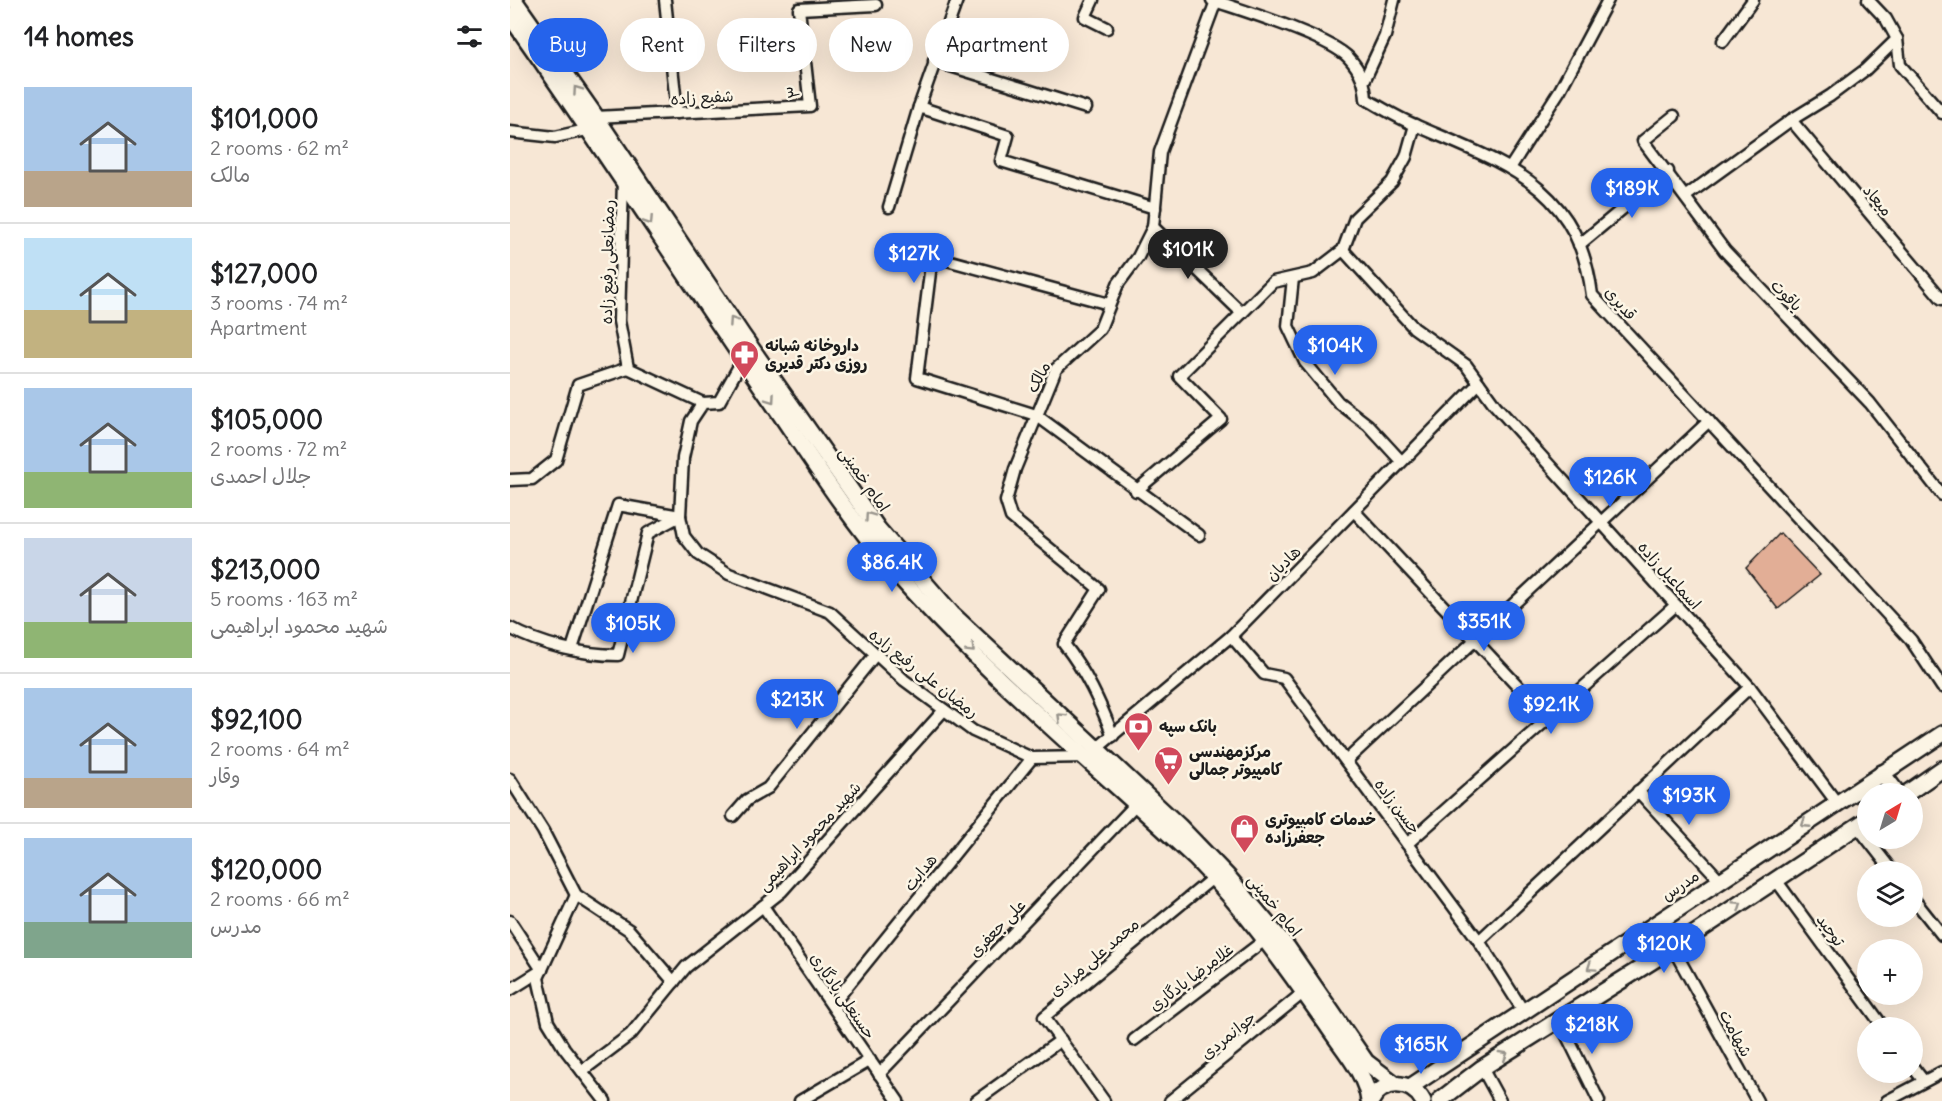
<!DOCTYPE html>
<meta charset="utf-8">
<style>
body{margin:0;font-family:Delius,"Playpen Sans Arabic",sans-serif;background:#f2f2f2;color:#202124;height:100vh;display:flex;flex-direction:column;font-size:22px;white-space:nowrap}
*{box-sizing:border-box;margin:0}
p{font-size:20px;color:#757577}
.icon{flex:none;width:33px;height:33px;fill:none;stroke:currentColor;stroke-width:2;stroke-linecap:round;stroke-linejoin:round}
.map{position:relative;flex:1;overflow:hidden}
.side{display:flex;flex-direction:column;background:#fff;width:510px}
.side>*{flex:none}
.guide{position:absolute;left:18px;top:18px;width:570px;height:54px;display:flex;gap:12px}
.needle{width:39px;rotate:38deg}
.fabs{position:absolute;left:1347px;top:783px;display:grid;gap:12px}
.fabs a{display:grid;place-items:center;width:66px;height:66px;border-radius:50%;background:#fff;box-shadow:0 6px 24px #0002;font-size:30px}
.price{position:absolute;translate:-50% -51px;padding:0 14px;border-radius:21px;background:#2563eb;color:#fff;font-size:20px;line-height:39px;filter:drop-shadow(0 2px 3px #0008)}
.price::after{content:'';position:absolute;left:50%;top:36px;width:18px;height:14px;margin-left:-9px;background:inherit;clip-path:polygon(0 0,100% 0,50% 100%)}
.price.current{background:#222;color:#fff}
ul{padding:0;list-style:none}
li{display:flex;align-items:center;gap:18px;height:150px;padding:0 24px}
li+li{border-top:2px solid #e0e0e0}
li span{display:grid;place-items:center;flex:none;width:168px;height:120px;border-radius:0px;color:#555}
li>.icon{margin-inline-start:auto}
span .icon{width:72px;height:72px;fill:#fffc;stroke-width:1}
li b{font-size:26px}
h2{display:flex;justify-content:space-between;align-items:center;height:72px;padding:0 24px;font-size:26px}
.tag{padding:0 21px;border-radius:27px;background:#fff;box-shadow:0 6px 24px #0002;font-size:21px;line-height:54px}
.tag.current{background:#2563eb;color:#fff}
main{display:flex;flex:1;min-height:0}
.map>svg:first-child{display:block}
.building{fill:#e2ae96;stroke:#1c1c1c;stroke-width:1.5}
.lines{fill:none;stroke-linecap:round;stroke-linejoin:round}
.street-casing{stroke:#1c1c1c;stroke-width:15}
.secondary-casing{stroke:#1c1c1c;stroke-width:20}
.street{stroke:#fcf5e5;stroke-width:10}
.secondary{stroke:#fcf5e5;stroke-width:15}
.oneway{stroke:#97938b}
.labels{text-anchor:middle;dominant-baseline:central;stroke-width:5;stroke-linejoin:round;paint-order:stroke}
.street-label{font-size:16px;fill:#1c1c1c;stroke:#fcf5e5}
.poi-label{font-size:16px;font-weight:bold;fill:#1c1c1c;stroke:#fcf5e5;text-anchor:start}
</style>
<main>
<section class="side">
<h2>14 homes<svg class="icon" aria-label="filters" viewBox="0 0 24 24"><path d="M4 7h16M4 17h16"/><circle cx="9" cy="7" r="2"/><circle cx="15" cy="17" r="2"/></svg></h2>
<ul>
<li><span style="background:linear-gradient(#a9c7e8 70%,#b9a48a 0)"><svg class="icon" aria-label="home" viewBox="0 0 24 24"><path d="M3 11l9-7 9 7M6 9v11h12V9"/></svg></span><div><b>$101,000</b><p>2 rooms · 62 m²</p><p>مالک</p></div></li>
<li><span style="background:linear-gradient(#bfe0f5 60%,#c2b280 0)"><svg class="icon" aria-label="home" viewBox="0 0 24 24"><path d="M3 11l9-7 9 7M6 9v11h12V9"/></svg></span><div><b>$127,000</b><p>3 rooms · 74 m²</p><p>Apartment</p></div></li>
<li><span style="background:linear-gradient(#a9c7e8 70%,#8fb573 0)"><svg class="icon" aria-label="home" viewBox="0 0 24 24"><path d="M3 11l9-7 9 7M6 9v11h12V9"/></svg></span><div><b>$105,000</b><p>2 rooms · 72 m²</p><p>جلال احمدی</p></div></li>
<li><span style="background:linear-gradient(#c9d6e8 70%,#8fb573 0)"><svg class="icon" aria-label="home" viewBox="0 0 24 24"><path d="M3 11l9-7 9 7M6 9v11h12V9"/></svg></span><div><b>$213,000</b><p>5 rooms · 163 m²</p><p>شهید محمود ابراهیمی</p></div></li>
<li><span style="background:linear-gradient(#a9c7e8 75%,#b9a48a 0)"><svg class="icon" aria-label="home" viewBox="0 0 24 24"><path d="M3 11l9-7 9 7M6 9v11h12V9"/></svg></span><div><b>$92,100</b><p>2 rooms · 64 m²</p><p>وقار</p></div></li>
<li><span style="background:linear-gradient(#a9c7e8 70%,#7fa58c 0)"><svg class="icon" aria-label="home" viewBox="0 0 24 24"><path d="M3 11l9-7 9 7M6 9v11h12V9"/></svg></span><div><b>$120,000</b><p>2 rooms · 66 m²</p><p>مدرس</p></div></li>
</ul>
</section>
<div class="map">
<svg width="1432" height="1101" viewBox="0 0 1432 1101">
<rect width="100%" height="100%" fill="#f7e7d5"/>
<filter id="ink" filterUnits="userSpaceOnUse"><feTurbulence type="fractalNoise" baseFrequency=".0167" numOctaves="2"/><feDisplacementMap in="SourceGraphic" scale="12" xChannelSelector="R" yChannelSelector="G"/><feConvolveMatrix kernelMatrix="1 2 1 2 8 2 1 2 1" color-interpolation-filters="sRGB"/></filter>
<g filter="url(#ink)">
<polygon class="building" points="1270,533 1310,575 1268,609 1236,568"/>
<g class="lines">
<defs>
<g id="street">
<polyline points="155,0 167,113"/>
<polyline points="583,0 575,17 597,28"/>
<path d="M702,0c32,11 116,36 137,58 12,13 16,25 17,41 16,9 32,19 49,26 89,39 163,59 177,170l319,345 31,47"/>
<polyline points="1358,0 1376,19 1387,39 1390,65 1432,113"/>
<polyline points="1213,41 1243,0"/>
<polyline points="424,61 576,108"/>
<polyline points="855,79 875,36 884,0"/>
<polyline points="409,107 447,0"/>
<polyline points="1164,116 1133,141 1215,251 1360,403 1432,495"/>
<polyline points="86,117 300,106 289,9 366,5"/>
<polyline points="1281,120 1432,299"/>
<polyline points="0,132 45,137 81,129"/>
<polyline points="1000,168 1050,90 1098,0"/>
<polyline points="113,180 109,321 118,368 193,403"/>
<polyline points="1176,196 1281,120 1320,96 1355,70 1387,39"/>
<polyline points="379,207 409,107 498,136 491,161 645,208"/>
<polyline points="643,227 732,313"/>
<polyline points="1069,245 1158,171"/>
<polyline points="833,250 904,328 956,365 985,405 1240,687 1327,803"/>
<polyline points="783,278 778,326 795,362 828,402 858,425 891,461"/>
<polyline points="599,304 422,256 407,378 526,415 689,535"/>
<polyline points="233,359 209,402 193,403 181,421 173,458 170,516 174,536 188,554 219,574 320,612 394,680 463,731 522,758 577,757"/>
<polyline points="0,480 22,479 46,460 68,385 118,368"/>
<polyline points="626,491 711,419 669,376 763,282 803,273 833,250 845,218 882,182 896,157 905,125"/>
<polyline points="844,511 1038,718"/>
<path d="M0,628c31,17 73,27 108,27l30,-122 32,-17"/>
<polyline points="721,636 754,674 774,678 969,941 1014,1012"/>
<polyline points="62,649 108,505 170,516"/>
<path d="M603,736c-13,-34 -27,-64 -49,-92l35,-55 -88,-72 -5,-16 9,-32 41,-100 44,-40 18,-45 20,-27 15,-30 7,-75 56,-151"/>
<polyline points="585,750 721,636 969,383"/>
<polyline points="836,761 1199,421"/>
<polyline points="0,779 33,831 66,895 119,930 164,982"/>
<polyline points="1128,791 1210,880"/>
<polyline points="223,816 237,800 258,788 365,655"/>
<polyline points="1347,826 1383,872"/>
<polyline points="897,844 1166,605"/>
<polyline points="1266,880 1374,1028"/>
<polyline points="66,895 28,978 38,1022 54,1048 95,1101"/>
<polyline points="1402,897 1432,935"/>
<polyline points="253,906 388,1101"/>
<polyline points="0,921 32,970 0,990"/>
<polyline points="969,941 1240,687"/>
<polyline points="1163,948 1247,1101"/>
<polyline points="322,1005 522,758"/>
<polyline points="1050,1022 1089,1101"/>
<polyline points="624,1040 756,939"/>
<polyline points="1402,1066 1413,1080"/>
<polyline points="972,1068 990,1101"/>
<polyline points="72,1071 121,1034 176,967 272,891 434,710"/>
<polyline points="369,1074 627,803"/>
<polyline points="290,1101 360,1060"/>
<polyline points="466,1101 551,1040"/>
<polyline points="594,1101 534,1017 704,877"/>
<polyline points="660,1101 794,992"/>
<polyline points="1377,1101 1432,1072"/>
</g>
<g id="secondary">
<polyline points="4,0 86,117 232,335 368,529 442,614 669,826 718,877 777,947 856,1062 885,1084"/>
<path d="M0,16c88,124 170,252 256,377 40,58 79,120 125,174 92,106 203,196 305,292 50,51 90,108 131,166 15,23 39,48 42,76"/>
<polyline points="1372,773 1388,794"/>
<polyline points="1396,794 1432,769"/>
<polyline points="900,1087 1432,734"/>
<path d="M861,1101c11,-21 40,-22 52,0"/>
<polyline points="929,1101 972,1068 1163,948 1358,819"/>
</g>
</defs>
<use href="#street" class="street-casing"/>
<use href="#secondary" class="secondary-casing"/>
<use href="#street" class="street"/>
<use href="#secondary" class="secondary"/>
</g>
<defs><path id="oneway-chevron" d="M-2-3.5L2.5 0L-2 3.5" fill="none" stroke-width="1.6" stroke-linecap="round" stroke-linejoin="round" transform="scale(1.5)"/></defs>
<g class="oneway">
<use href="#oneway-chevron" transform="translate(67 90) rotate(-125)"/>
<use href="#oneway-chevron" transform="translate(139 221) rotate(57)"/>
<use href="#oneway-chevron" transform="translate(223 321) rotate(-124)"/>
<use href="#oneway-chevron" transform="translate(261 399) rotate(55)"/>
<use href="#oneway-chevron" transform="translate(359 516) rotate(-125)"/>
<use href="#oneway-chevron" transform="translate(461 649) rotate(45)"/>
<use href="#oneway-chevron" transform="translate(551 717) rotate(-136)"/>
<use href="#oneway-chevron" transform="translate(1295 824) rotate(147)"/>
<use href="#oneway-chevron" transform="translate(1228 905) rotate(-34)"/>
<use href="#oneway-chevron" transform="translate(1081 967) rotate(146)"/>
<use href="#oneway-chevron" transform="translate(994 1055) rotate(-31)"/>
</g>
</g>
<defs>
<symbol id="pharmacy-pin" viewBox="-11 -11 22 30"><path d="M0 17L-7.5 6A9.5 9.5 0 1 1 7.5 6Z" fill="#d1495b" stroke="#fcf5e5"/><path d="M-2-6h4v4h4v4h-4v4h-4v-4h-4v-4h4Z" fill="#fff"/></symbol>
<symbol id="bank-pin" viewBox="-11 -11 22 30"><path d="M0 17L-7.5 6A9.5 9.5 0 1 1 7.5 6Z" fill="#d1495b" stroke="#fcf5e5"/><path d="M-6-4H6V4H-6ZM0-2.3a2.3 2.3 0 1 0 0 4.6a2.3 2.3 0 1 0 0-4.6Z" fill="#fff"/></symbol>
<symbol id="supermarket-pin" viewBox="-11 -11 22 30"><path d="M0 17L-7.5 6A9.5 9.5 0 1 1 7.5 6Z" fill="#d1495b" stroke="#fcf5e5"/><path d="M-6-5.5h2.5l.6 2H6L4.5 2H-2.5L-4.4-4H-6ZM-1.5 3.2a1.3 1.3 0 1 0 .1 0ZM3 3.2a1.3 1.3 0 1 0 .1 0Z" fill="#fff"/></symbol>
<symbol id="shop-pin" viewBox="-11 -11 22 30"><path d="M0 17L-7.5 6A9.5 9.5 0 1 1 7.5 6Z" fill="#d1495b" stroke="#fcf5e5"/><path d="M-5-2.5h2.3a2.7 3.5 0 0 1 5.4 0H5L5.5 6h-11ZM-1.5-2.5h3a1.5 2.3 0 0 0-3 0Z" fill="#fff"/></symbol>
</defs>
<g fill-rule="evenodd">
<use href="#pharmacy-pin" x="218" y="338" width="33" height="45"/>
<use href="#bank-pin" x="612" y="710" width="33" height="45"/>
<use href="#supermarket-pin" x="642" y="744" width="33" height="45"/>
<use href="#shop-pin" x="718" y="812" width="33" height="45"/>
</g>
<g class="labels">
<g class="street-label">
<text transform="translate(283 92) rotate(-97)">۳</text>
<text transform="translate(192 97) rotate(-3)">شفیع زاده</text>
<text transform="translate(1368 200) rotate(50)">میعاد</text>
<text transform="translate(97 262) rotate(-89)">رمضانعلی رفیع زاده</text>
<text transform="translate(1277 295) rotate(46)">یاقوت</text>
<text transform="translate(1111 303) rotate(49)">قدیری</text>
<text transform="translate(528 377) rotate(-62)">مالک</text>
<text transform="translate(355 479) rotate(55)">امام خمینی</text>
<text transform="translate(773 563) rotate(-45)">هادیان</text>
<text transform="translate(1160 575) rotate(48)">اسماعیل زاده</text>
<text transform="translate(414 673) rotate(38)">رمضان علی رفیع زاده</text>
<text transform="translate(888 806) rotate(53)">حسن زاده</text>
<text transform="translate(299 836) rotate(-47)">شهید محمود ابراهیمی</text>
<text transform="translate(410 872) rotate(-51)">هدایت</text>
<text transform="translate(1170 885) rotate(-34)">مدرس</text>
<text transform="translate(765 905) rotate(51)">امام خمینی</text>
<text transform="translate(487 928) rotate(-46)">علی جعفری</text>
<text transform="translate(1321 930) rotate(54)">توحید</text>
<text transform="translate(584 957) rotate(-40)">محمد علی مرادی</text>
<text transform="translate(681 977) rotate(-37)">غلامرضا یادگاری</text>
<text transform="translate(333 995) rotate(55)">حسنعلی یادگاری</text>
<text transform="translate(1226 1033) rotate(62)">شهامت</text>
<text transform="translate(718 1035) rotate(-39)">جوانمردی</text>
</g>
<g class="poi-label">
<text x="255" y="345">داروخانه شبانه<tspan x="255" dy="18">روزی دکتر قدیری</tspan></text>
<text x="649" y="726">بانک سپه</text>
<text x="679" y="751">مرکزمهندسی<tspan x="679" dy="18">کامپیوتر جمالی</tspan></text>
<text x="755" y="819">خدمات کامپیوتری<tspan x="755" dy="18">جعفرزاده</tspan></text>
</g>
</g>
</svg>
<div class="fabs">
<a><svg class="needle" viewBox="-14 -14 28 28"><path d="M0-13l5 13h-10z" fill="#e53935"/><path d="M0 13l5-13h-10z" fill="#757577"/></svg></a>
<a><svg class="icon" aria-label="layers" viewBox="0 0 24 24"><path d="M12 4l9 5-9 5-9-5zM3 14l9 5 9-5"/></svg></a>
<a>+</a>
<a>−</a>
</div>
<b class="price" style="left:1122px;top:219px">$189K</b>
<b class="price current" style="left:678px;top:280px">$101K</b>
<b class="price" style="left:404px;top:284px">$127K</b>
<b class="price" style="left:825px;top:376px">$104K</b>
<b class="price" style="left:1100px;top:508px">$126K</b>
<b class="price" style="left:382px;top:593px">$86.4K</b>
<b class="price" style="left:974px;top:652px">$351K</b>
<b class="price" style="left:123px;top:654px">$105K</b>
<b class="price" style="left:287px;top:730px">$213K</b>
<b class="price" style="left:1041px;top:735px">$92.1K</b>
<b class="price" style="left:1179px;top:826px">$193K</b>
<b class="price" style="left:1154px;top:974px">$120K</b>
<b class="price" style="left:1082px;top:1055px">$218K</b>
<b class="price" style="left:911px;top:1075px">$165K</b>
<div class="guide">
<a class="tag current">Buy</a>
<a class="tag">Rent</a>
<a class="tag">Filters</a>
<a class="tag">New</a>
<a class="tag">Apartment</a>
</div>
</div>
</main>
